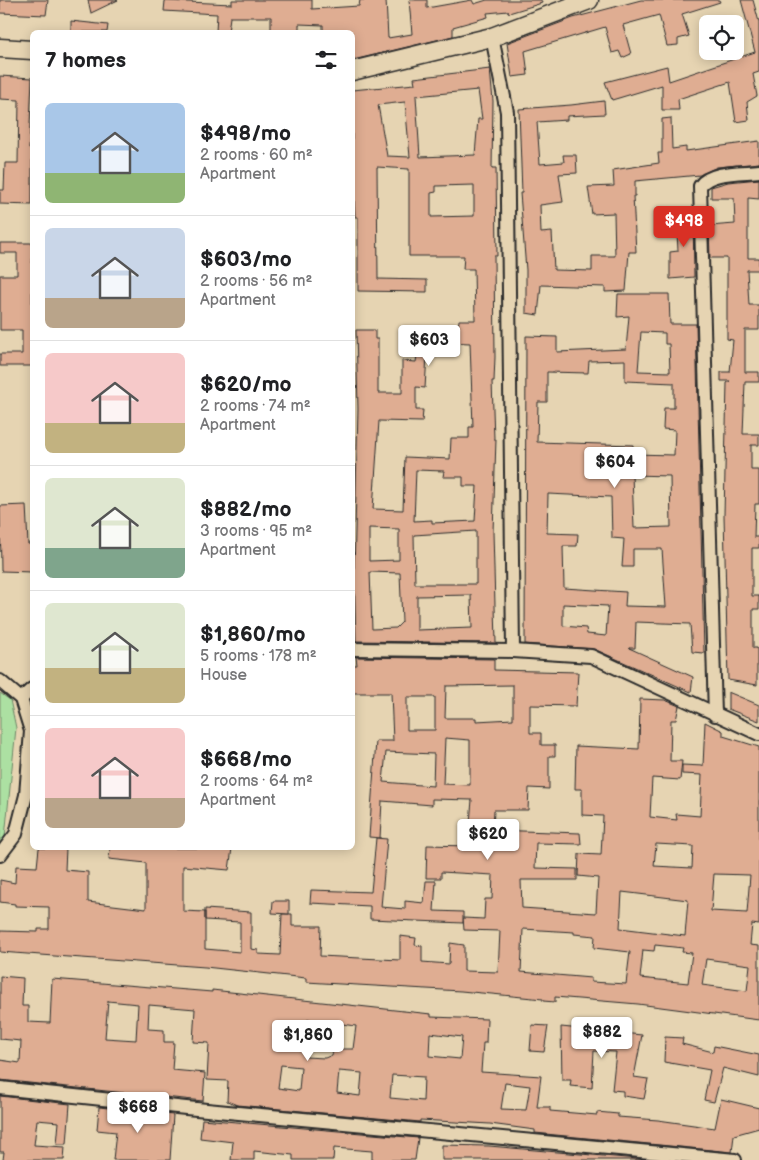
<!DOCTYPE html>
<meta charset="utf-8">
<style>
body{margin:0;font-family:"Balsamiq Sans",sans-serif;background:#f6f6f6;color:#202124;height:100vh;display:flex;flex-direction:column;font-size:19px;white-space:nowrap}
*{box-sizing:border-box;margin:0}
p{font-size:16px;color:#757577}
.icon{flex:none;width:28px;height:28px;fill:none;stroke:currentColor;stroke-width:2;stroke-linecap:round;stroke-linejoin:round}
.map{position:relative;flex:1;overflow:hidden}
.panel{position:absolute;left:30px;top:30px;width:325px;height:820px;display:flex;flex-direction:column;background:#fff;border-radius:8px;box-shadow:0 2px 12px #0003}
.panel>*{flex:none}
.buttons{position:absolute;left:699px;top:15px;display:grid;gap:10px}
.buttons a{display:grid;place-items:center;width:45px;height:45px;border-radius:8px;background:#fff;box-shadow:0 2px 12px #0003;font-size:25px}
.price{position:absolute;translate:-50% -42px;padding:0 11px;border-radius:5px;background:#fff;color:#222;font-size:16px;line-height:32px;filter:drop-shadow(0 1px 2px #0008)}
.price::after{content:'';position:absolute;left:50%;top:30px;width:15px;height:11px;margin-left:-8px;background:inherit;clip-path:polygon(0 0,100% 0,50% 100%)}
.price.on{background:#d93025;color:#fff}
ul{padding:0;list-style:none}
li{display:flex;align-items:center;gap:15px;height:125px;padding:0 15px}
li+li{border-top:1px solid #e0e0e0}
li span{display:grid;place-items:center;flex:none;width:140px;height:100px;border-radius:8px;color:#555}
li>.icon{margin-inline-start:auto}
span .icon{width:60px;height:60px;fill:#fffc;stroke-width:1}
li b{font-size:21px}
h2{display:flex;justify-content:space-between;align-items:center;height:60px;padding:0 15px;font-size:21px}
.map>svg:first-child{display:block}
.green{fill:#ace0a2;stroke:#6c8666}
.building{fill:#dfad92;stroke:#2b2b2b;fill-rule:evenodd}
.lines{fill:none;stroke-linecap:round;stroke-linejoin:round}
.street-casing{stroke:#2b2b2b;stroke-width:16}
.secondary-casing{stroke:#2b2b2b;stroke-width:21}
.street{stroke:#e6d4b2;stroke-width:12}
.secondary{stroke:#e6d4b2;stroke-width:18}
</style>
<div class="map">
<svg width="759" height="1160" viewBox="0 0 759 1160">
<rect width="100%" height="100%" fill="#e6d4b2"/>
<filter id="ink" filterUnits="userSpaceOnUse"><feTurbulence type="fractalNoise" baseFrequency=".02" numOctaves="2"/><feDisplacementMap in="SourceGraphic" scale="10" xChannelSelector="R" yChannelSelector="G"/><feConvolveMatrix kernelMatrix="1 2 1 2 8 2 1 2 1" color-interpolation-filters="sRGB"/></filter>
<g filter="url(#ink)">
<polygon class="green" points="0,693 10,700 16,728 5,837 0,846"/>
<g class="building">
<polygon points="0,0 48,0 46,15 0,13"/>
<polygon points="88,0 118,0 91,13"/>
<polygon points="232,0 312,0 312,9 359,6 360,0 386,0 388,38 412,34 409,0 427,0 427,8 472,0 474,4 487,0 541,0 542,3 509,13 508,11 487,13 488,17 453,27 453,36 353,60 352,32 323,32 323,25 299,24 299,32 271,32 271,17 230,17 228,32 216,32 217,14 164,11 165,1 232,4"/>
<polygon points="641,0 719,0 720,2 682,14 689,36 678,39 678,45 667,46 659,15 623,25 631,54 622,58 619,51 612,53 605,27 525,51 528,75 512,77 507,43 573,18"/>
<polygon points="741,0 753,0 759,22 759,72 753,74 757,96 747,102 749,120 736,122 730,82 678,99 679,110 662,110 662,85 612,100 605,82 667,66 669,81 755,52"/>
<polygon points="71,21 108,25 107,32 71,32"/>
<path d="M490,69l3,32 -1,67h4l1,88h-3l1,101 -1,24h-2l2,58h2l-3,93 3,111 -140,-2 -2,-70 4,-162 -2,-79h19v9h3v54h24v-32l14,1 1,-7h10l-2,33 -9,-1v23h7l-1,12 -43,-1 -6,88 30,1 2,-53 45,2 1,-21h18v-11h4l-3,-84 -46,-2v-12h34l1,-9h16l-1,-51h-11l1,-13h-55v-87l-32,-2 1,112 49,1v12l-69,-1v-74h-3l-3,-62v-65l63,-6 -1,-6zM478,90l4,29h-4l-3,36 -55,2 -4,-61zM405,102l5,55 -23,-1 -9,-51zM474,185v31l-43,1v-24l5,-1v-6zM416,470l28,1 -1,6h20v9h14l-2,35 -43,2v-3l-18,1zM369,528l30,1v31l-30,1zM476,531v53h-61l-1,-49zM370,572l30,1 2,49 -6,6 -24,1zM471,595l1,33 -55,2v-34z"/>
<polygon points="0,76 32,78 29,149 32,149 32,205 0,204 0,190 4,190 5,163 18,163 19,100 0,99"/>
<polygon points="604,101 605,114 567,116 567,120 537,122 540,164 564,162 563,155 576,155 577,173 559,174 563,202 540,205 541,233 552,232 554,270 592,271 592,256 615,256 614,213 592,214 588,187 614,186 613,170 659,163 658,153 662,153 662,119 671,118 672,149 686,147 686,151 759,141 759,163 717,167 700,175 635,181 635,196 633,196 636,252 629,252 626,291 605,292 605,287 541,285 538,315 526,313 526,270 520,193 522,193 519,109 571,105"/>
<polygon points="759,179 759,199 748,198 748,258 759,258 759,270 747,270 749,305 759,305 759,330 745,330 745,372 759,372 759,382 745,382 743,434 759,434 759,445 751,445 751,470 759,470 759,504 755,504 754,537 759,537 759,548 752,548 752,596 759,596 759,609 753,609 753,648 757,648 757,685 728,680 724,515 727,383 730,381 721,381 721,372 730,372 733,340 727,339 727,258 710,258 709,226 735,224 734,198 711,198 711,187 728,182"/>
<polygon points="693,211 694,277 670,279 670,252 678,251 676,213"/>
<polygon points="0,243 32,243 32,366 0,366 0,354 22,354 22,330 0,330 0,275 17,275 17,253 0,253"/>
<path d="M618,294h51l1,30h26l8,329 -12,-1 -2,-28 -54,-2 -1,26h-6l64,29 -2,15 -97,-43 -69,-5 1,-308 31,1v15l69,-3 3,-33 -12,1zM641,332l24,1v11h4l1,28 -32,-1zM625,360v21l49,2v25h-10l-1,21 12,1 -1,25 -41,-1v-9l-96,-3 1,-40h9v-30l41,1 1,-12zM632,475l38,1 1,51 -37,1zM548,494l63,3 1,41 12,1 -2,28h11v-18h29l4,58 -41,-1 1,-14 -62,-4 -1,-42h14l1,-12 -31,-1zM563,604l45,2 -2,30 -19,-2 -1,-6 -23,-2z"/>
<polygon points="26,505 28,544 32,544 32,572 1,571 0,506"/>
<path d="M356,657l138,2v11l84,2 -2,34 -46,-1v28h11v12h14v11h-6v33l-20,-1 -1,22h-34l-1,20 87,3 1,11 -45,-1 -1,25 42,1v11h-56l1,28 74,5 2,-35 -20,-2 1,-22 22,1 2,-39 -21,-1v-26h-7l1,-43 63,3 1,-50 25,1 14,6 -3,14h-5l-1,41h12l-2,19 -28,-2 -2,39 27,3 -1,-6 24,2 2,-41 -20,-1v-9l21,1 2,-44 18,9v5l36,11v178l-7,-1 -2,21 9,1v74l-121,-16 -83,-7v5l-12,-1v-2l-82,-8 -155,-9v-4l-101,-11 -205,-15v-21l38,1v-3h11v-22l-34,-1v-2l-15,-2v-22l15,3 1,-17 21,1 2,-19h27l-1,22 23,2v30l58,7v-46l-37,-4 1,-11h122l-3,22 -46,-4v45l22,1v8v-11l46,3v37l7,1v4l22,1 2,-41h10v12h29l-1,30 80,4v-24l16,2 -1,7 7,1v16l27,2 1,-21 14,2v26l34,1 2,-41 -36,-1 -1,-12 21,1 1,-20h7l1,-24 -52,-3v6h-15l1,-33 41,1 4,-46 -40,-1v6l-50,-4 -2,37 -11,-1 7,-96h17l-2,-48h-39v-28h5zM513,685v34l-37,2v-3h-31l1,-32zM407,697h28v33h-28zM445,738l25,2v45l-27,-1zM386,752l48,2 -1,32 -50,-4zM656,844l37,2 -1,22 -38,-2zM714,874l36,1 -3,38 -36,-2zM622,892l66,8 -3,36 -65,-8zM205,920l35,2v30l-35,-3zM523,929l51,3v2l21,2 -1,12 36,4 -4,32 -35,-2v-4l-70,-6zM655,945l28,3 -1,4 10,1 -4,30 -48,-5 3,-28 11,1zM706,959l44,6 -3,26 -45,-6z"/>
<polygon points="728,692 759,705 759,721 728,709"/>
<polygon points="376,838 387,839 381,907 405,909 405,901 424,903 426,881 436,881 434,911 463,912 463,923 370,919 370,906 310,903 311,890 371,892"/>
<polygon points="273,901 289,901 289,914 272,913"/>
<path d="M0,976l23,2 -1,28h6v16l22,1 2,-44 160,13v-2l219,24v3l56,2 -1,24h-3l-2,29 60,4 -4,31h13v4l47,4v-3l21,2v3l40,3 57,8 6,-29 38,9v20l-25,7 -2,17 -197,-19v-3l-45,-6 -70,-4v2l-183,-17 -10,-4 1,-20 -21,-1 2,-37 -16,-1 2,-33 -46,-4 -1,24 16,1v12h10l-2,28 33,3 -2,28 -203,-21v-20l20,3 1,-22 -21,-2zM108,1001l30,3 -2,36 -31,-2zM308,1019l48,7 -3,23h-20l-1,6 -7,3 -20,-1zM430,1033l32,4 -2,22 -31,-3zM281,1065l20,2 -2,24 -21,-3zM339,1071l23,2 -2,23 -23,-3zM392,1075l32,2 -1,24 -33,-3zM505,1083l25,3 -4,24 -25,-1z"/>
<polygon points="532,1025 548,1026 544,1052 530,1051"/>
<polygon points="561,1027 642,1035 634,1077 648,1079 644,1099 623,1096 623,1091 612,1090 616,1052 594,1051 592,1088 570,1086 571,1080 562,1080"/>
<polygon points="665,1037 683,1038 682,1044 713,1052 714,1046 759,1055 759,1077 723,1068 714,1102 704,1100 710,1070 664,1062"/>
<polygon points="0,1096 70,1104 67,1144 57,1144 59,1122 37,1120 34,1145 65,1147 64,1160 3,1160 4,1152 0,1152"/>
<polygon points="99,1107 173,1115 170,1160 113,1160 116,1132 97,1130"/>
<polygon points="202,1119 418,1138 415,1160 372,1160 372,1151 334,1148 333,1160 293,1160 293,1155 254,1151 254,1160 231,1160 233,1142 200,1138"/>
<polygon points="442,1145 489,1146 649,1160 442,1160"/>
</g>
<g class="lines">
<defs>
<g id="street">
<polyline points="492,37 507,112 513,651"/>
<polyline points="352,649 513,651 591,656 759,734"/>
<polyline points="0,681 21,699 31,731 26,795 16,834 0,855"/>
<polyline points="21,699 32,689"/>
<path d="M715,715l-15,-529c10,-15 42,-13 59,-15"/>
<polyline points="0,1088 186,1108 735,1160"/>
</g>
<g id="secondary">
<polyline points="0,48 32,50"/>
<polyline points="352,71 492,37 589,0"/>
</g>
</defs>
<use href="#street" class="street-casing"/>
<use href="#secondary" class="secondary-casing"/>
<use href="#street" class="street"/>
<use href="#secondary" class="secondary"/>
</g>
</g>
</svg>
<div class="buttons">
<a><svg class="icon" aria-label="locate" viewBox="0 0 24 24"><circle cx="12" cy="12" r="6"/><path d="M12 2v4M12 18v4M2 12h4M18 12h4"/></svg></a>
</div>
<b class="price on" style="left:684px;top:248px">$498</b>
<b class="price" style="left:429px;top:367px">$603</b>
<b class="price" style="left:615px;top:489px">$604</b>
<b class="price" style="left:488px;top:861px">$620</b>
<b class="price" style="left:602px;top:1059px">$882</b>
<b class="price" style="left:308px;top:1062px">$1,860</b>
<b class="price" style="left:138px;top:1134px">$668</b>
<section class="panel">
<h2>7 homes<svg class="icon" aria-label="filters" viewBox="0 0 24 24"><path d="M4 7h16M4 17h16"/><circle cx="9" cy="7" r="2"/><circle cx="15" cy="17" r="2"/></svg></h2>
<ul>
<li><span style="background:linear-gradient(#a9c7e8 70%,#8fb573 0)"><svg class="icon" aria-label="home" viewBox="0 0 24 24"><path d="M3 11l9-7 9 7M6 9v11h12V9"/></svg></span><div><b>$498/mo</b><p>2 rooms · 60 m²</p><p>Apartment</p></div></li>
<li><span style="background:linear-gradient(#c9d6e8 70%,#b9a48a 0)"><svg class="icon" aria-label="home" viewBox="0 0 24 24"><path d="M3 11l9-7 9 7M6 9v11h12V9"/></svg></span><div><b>$603/mo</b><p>2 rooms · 56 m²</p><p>Apartment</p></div></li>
<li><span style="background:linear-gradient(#f6c9c9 70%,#c2b280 0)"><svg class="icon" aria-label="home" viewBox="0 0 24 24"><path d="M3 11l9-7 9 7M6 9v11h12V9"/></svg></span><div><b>$620/mo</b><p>2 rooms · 74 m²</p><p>Apartment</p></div></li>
<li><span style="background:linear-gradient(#dfe7d0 70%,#7fa58c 0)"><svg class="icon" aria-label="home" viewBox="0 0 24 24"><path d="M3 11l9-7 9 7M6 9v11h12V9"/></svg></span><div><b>$882/mo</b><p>3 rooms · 95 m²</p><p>Apartment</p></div></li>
<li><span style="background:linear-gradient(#dfe7d0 65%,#c2b280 0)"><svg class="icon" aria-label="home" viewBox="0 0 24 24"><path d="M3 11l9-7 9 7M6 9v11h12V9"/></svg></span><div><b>$1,860/mo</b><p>5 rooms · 178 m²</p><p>House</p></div></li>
<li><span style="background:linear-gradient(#f6c9c9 70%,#b9a48a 0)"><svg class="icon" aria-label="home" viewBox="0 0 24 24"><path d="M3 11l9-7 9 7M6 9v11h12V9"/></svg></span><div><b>$668/mo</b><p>2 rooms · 64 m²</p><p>Apartment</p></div></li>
</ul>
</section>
</div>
